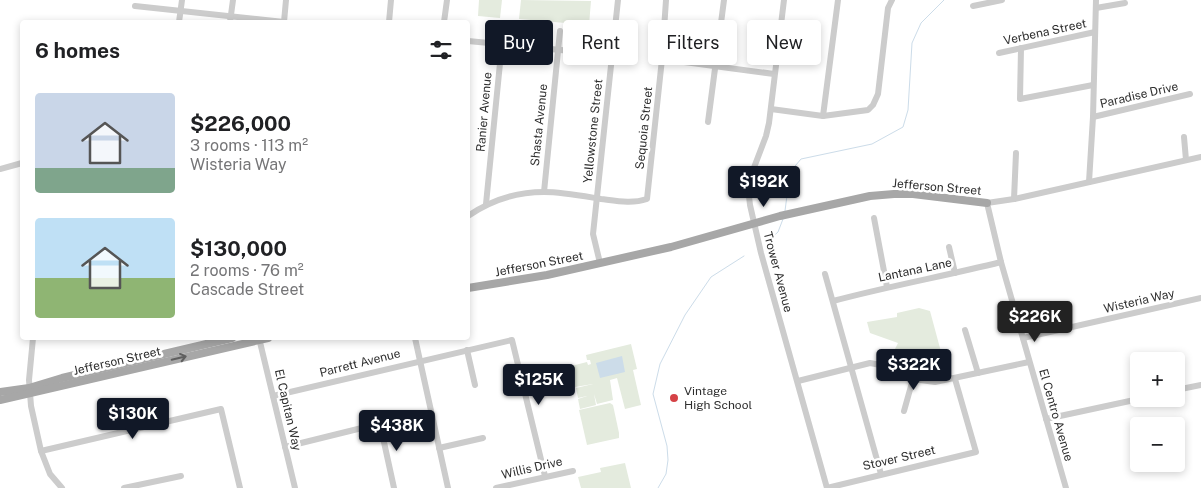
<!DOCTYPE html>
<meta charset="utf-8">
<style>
body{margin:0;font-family:"Public Sans",sans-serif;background:#f2f2f2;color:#202124;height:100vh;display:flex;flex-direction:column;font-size:19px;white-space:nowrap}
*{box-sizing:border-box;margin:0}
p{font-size:16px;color:#757577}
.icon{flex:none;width:28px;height:28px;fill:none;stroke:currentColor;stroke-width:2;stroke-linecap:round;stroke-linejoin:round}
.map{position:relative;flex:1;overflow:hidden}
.sheet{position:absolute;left:20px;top:20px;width:450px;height:320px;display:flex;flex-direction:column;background:#fff;border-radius:5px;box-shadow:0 2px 8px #0003}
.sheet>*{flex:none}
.hud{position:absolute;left:485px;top:20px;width:475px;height:45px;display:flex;gap:10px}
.controls{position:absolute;left:1130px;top:352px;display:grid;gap:10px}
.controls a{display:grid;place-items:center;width:55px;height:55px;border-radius:5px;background:#fff;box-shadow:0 2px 8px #0003;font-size:25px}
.price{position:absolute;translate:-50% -42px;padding:0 11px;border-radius:5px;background:#111827;color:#fff;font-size:16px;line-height:32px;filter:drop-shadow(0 1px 2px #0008)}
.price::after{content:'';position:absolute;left:50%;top:30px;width:15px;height:11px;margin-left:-8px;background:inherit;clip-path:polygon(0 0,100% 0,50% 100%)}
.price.on{background:#222;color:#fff}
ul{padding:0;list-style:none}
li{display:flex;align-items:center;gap:15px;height:125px;padding:0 15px}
li span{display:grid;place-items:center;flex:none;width:140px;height:100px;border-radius:5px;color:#555}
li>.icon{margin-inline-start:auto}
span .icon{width:60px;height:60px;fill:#fffc;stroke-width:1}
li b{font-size:21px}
h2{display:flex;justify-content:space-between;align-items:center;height:60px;padding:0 15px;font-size:21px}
.pill{padding:0 18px;border-radius:5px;background:#fff;box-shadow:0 2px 8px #0003;font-size:18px;line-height:45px}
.pill.on{background:#111827;color:#fff}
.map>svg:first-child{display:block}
.green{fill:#e4ebde}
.water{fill:#ccdce9}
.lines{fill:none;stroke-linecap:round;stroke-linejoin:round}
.stream{stroke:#ccdce9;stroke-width:1}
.minor{stroke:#ccc;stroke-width:6}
.major{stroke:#a7a7a7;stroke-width:8}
.oneway{stroke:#5f5f5f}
.poi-dot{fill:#d54246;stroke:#fff;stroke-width:2}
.labels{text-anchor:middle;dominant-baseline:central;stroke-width:5;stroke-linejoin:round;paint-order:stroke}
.street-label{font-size:12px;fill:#2f2f2f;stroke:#fff}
.poi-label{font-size:12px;fill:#2f2f2f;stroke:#fff;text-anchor:start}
</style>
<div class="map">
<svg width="1201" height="488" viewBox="0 0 1201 488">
<rect width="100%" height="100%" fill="#fff"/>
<g class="green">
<polygon points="479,0 502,0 500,18 478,16"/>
<polygon points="521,0 591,1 589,25 519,19"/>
<path d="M919,308l11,3 17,63c-24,3 -36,-2 -58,-13l9,-18 -28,-10 -3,-11 30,-5v-4z"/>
<polygon points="631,344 637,369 633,370 641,405 625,409 617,378 610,380 613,400 597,404 594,394 596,405 580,409 578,399 587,396 578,398 576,388 593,384 575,387 571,366 587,362 588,365 591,364 590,360 587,360 586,355"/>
<polygon points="610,403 613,405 619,433 619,438 587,445 579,410"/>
<polygon points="625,463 631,488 581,488 578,477 601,472 600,468"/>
</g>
<polygon class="water" points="622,356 625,372 600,378 596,363"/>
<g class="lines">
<g class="stream">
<polyline points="785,211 790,172 801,159 872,144 903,127 908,110 912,43 921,23 944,0"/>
<polyline points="767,242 778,232 783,219"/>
<polyline points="658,488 666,474 668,460 667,446 653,394 660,364 685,315 711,277 744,256"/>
</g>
<g class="minor">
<polyline points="784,0 769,123 766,136 750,178 748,187 750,205 761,253 827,488"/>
<polyline points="135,6 284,22"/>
<polyline points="973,6 1002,0"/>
<polyline points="1096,8 1125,3"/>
<polyline points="179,22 182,0"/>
<polyline points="230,22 233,0"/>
<polyline points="284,22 286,0"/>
<polyline points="389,22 391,0"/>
<polyline points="444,22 447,0"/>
<polyline points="468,41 612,55"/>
<polyline points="1021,48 1020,99 1093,85"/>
<polyline points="999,53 1095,32"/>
<polyline points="662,59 774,74"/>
<polyline points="771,109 823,116 868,110 873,105 878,94 888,8 892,0"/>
<polyline points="823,116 838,0"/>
<polyline points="1093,117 1190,94"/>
<polyline points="708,122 724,0"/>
<polyline points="1184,137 1186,160"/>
<polyline points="0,169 22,163"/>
<polyline points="1089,182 1093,117 1096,0"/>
<polyline points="544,192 560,31"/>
<polyline points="1014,199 1016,153"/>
<polyline points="486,204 504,23"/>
<path d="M468,216c22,-15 48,-24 76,-24 19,0 39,4 57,7 16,2 31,5 46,0l15,-140 4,-59"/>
<polyline points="874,218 887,287"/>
<polyline points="949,247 955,273"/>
<polyline points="600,263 593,234 618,0"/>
<polyline points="825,274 881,474"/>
<path d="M833,301c56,-15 112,-25 168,-39"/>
<polyline points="965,330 978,373"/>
<polyline points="33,338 29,380 31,406 41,451 50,474 62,488"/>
<polyline points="259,338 295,488"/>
<polyline points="415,338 448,488"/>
<polyline points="1023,338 1201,298"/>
<polyline points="467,350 475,385"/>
<polyline points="798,381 870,363 886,366 913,379 935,382 1029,362"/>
<polyline points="1176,390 1201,385"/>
<polyline points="273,396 512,340 545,476"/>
<polyline points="904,411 913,379"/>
<polyline points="1046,419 1139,399"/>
<polyline points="285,447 374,425 382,433 394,488"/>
<polyline points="439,448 483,438"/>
<polyline points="41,451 221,409 240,488"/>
<polyline points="124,488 181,476"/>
<polyline points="496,488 573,471"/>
<polyline points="827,488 976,452 955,379"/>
<polyline points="1066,488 1001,262 987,203 1014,199 1201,157"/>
</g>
<g class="major">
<polyline points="468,288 547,275 671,247 780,216 870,196 894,194 913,194 987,203"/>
<polyline points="0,392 29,388 62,378 232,338"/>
<polyline points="0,400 268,338"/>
</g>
</g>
<defs><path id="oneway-shaft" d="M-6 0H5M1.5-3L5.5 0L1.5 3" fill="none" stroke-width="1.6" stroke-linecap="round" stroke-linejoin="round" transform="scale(1.25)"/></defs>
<use class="oneway" href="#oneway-shaft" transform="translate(179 358) rotate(-13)"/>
<circle class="poi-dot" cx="674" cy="398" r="5"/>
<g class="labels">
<g class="street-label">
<text transform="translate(1045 32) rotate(-12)">Verbena Street</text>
<text transform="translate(1139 95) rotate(-13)">Paradise Drive</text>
<text transform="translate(484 112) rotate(-85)">Ranier Avenue</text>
<text transform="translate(539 125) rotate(-84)">Shasta Avenue</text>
<text transform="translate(644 128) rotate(-84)">Sequoia Street</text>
<text transform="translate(593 131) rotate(-84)">Yellowstone Street</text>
<text transform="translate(937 187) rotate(5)">Jefferson Street</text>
<text transform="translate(539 264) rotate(-11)">Jefferson Street</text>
<text transform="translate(915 270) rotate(-12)">Lantana Lane</text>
<text transform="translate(778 272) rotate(75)">Trower Avenue</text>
<text transform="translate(1139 301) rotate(-13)">Wisteria Way</text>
<text transform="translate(117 361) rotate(-13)">Jefferson Street</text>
<text transform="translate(360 363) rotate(-14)">Parrett Avenue</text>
<text transform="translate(288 410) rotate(77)">El Capitan Way</text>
<text transform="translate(1056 415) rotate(74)">El Centro Avenue</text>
<text transform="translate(899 458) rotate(-13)">Stover Street</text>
<text transform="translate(532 468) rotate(-13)">Willis Drive</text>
</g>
<g class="poi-label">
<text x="684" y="391">Vintage<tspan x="684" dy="14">High School</tspan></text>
</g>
</g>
</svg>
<div class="controls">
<a>+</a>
<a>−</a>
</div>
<b class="price" style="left:764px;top:208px">$192K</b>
<b class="price on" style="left:1035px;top:343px">$226K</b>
<b class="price" style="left:914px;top:391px">$322K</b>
<b class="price" style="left:539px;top:406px">$125K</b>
<b class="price" style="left:133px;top:440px">$130K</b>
<b class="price" style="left:397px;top:452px">$438K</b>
<div class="hud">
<a class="pill on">Buy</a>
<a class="pill">Rent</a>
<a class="pill">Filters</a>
<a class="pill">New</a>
</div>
<section class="sheet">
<h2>6 homes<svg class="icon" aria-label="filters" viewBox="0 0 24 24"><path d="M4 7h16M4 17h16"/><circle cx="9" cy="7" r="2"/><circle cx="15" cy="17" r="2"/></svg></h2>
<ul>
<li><span style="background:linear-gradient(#c9d6e8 75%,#7fa58c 0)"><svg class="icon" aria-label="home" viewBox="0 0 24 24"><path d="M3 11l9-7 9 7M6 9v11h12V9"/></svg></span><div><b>$226,000</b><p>3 rooms · 113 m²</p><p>Wisteria Way</p></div></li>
<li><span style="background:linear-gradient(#bfe0f5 60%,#8fb573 0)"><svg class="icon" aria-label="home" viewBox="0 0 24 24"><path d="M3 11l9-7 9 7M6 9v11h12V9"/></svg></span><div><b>$130,000</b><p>2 rooms · 76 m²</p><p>Cascade Street</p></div></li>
</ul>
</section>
</div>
